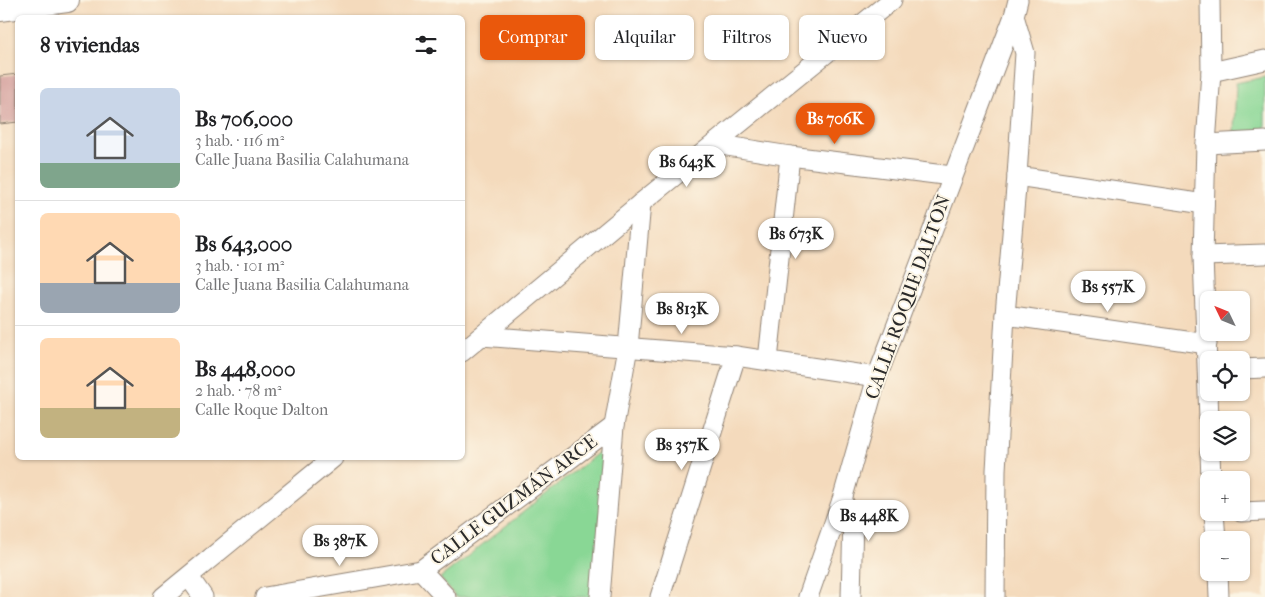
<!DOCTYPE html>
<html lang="es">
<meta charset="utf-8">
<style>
body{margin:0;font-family:"IM FELL French Canon",serif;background:#f2f2f2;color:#202124;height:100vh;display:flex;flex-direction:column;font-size:19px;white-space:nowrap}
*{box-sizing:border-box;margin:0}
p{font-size:16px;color:#757577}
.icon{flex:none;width:28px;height:28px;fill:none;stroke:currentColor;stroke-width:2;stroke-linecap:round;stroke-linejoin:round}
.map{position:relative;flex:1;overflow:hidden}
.drawer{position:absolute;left:15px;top:15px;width:450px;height:445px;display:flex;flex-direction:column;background:#fff;border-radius:8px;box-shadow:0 1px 4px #0004}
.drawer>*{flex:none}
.banner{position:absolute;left:480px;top:15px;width:475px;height:45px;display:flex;gap:10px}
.needle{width:32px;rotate:313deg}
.tools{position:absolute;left:1200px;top:291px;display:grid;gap:10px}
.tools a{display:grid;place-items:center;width:50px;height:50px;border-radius:8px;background:#fff;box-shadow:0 1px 4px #0004;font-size:25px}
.price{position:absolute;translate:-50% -42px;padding:0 11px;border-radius:18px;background:#fff;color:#222;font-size:16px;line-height:32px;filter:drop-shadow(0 1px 2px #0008)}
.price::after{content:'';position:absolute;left:50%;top:30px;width:15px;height:11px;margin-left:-8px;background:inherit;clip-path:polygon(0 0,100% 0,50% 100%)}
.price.on{background:#ea580c;color:#fff}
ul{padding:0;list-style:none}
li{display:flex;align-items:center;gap:15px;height:125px;padding:0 25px}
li+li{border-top:1px solid #e0e0e0}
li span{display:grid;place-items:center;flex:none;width:140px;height:100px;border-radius:8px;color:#555}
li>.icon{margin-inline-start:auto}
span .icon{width:60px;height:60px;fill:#fffc;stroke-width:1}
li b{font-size:21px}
h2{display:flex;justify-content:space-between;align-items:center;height:60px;padding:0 25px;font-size:21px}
.pill{padding:0 18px;border-radius:8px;background:#fff;box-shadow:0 1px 4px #0004;font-size:18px;line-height:45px}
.pill.on{background:#ea580c;color:#fff}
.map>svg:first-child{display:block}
.green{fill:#89d795;stroke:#5a8160}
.building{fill:#d49f9c}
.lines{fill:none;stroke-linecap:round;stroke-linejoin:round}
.minor-casing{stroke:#908274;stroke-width:21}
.tertiary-casing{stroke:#908274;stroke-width:26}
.minor{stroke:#fff;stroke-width:19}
.tertiary{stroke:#fff;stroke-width:24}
.labels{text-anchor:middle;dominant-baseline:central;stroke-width:4;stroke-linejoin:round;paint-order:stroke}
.street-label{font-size:19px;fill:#2b2b2b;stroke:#fcf5e5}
</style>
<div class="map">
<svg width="1265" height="597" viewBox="0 0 1265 597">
<rect width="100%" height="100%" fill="#fcf5e5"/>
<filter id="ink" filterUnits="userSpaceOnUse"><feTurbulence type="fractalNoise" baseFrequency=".02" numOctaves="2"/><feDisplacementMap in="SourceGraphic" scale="10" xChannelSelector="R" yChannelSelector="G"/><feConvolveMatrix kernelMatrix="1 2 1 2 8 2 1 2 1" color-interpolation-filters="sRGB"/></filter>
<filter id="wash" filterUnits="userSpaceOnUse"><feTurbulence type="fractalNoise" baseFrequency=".0096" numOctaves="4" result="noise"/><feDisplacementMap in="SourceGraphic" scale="20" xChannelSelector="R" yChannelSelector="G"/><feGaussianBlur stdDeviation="1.12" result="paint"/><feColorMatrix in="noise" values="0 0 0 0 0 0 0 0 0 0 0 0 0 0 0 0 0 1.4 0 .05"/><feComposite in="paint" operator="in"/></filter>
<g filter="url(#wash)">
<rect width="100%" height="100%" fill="#f4dabc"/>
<g class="green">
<polygon points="1265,77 1265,131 1234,133 1236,83"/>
<polygon points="603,449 597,597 456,597 440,578"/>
</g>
<g id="blocks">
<polygon class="building" points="18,74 18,122 0,124 0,76"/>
</g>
</g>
<g filter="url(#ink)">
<use href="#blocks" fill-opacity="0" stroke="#908274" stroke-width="1"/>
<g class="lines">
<defs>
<g id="minor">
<polyline points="1211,72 1265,60"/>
<polyline points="715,144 790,156 952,176"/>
<polyline points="1206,144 1265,141"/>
<polyline points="1017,176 1204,204"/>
<polyline points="1203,256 1265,254"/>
<polyline points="1005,315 1207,344"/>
<polyline points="482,336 736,356 877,377"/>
<polyline points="462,352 641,203 892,0"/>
<polyline points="768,360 790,156"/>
<polyline points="1241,369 1265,368"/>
<polyline points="1209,420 1203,256 1206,144 1211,72 1210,0"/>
<polyline points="1210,452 1211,480"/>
<polyline points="842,500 853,518 851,597"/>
<polyline points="1214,512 1216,540"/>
<polyline points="1241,512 1265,511"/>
<polyline points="421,570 446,597"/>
<polyline points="1218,572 1219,597"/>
<polyline points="189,577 203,597"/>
<polyline points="163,597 333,458"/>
<polyline points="265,597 421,570 614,426"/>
<polyline points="600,597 614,426 628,347 641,203"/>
<polyline points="660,597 736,356"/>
<polyline points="808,597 842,500 877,377 1014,16 1018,0"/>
<polyline points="995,597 996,470 1005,315 1017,176 1025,53 1014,16"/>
</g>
<polyline id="tertiary" points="0,9 67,0"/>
</defs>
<use href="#minor" class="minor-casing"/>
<use href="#tertiary" class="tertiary-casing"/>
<use href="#minor" class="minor"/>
<use href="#tertiary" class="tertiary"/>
</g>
</g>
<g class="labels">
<g class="street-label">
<text transform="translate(908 297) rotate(-70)">CALLE ROQUE DALTON</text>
<text transform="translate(514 500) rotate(-37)">CALLE GUZMÁN ARCE</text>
</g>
</g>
</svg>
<div class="tools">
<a><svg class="needle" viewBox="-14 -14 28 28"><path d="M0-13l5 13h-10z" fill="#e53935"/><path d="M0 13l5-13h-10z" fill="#757577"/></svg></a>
<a><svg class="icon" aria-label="locate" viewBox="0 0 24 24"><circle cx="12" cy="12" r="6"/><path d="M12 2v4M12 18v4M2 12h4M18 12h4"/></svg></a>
<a><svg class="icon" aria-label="layers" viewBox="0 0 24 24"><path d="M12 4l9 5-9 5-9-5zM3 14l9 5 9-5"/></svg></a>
<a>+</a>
<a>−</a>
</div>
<b class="price on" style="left:835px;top:145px">Bs 706K</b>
<b class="price" style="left:687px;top:188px">Bs 643K</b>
<b class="price" style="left:796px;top:260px">Bs 673K</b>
<b class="price" style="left:1108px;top:313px">Bs 557K</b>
<b class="price" style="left:682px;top:335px">Bs 813K</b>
<b class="price" style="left:682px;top:471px">Bs 357K</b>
<b class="price" style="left:869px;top:542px">Bs 448K</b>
<b class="price" style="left:340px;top:567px">Bs 387K</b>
<div class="banner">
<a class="pill on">Comprar</a>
<a class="pill">Alquilar</a>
<a class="pill">Filtros</a>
<a class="pill">Nuevo</a>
</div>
<section class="drawer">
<h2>8 viviendas<svg class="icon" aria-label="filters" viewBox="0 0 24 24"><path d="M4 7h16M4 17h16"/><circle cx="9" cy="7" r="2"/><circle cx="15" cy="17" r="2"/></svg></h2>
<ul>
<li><span style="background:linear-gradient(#c9d6e8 75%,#7fa58c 0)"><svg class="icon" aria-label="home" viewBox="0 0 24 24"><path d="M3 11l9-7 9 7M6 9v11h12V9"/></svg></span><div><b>Bs 706,000</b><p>3 hab. · 116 m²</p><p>Calle Juana Basilia Calahumana</p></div></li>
<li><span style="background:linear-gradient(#ffd9b3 70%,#9aa5b1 0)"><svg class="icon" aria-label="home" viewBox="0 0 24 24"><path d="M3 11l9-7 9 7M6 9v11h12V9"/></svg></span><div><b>Bs 643,000</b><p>3 hab. · 101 m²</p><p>Calle Juana Basilia Calahumana</p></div></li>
<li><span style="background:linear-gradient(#ffd9b3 70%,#c2b280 0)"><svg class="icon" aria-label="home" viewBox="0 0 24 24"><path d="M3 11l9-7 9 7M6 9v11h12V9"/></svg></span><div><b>Bs 448,000</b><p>2 hab. · 78 m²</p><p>Calle Roque Dalton</p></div></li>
</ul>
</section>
</div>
